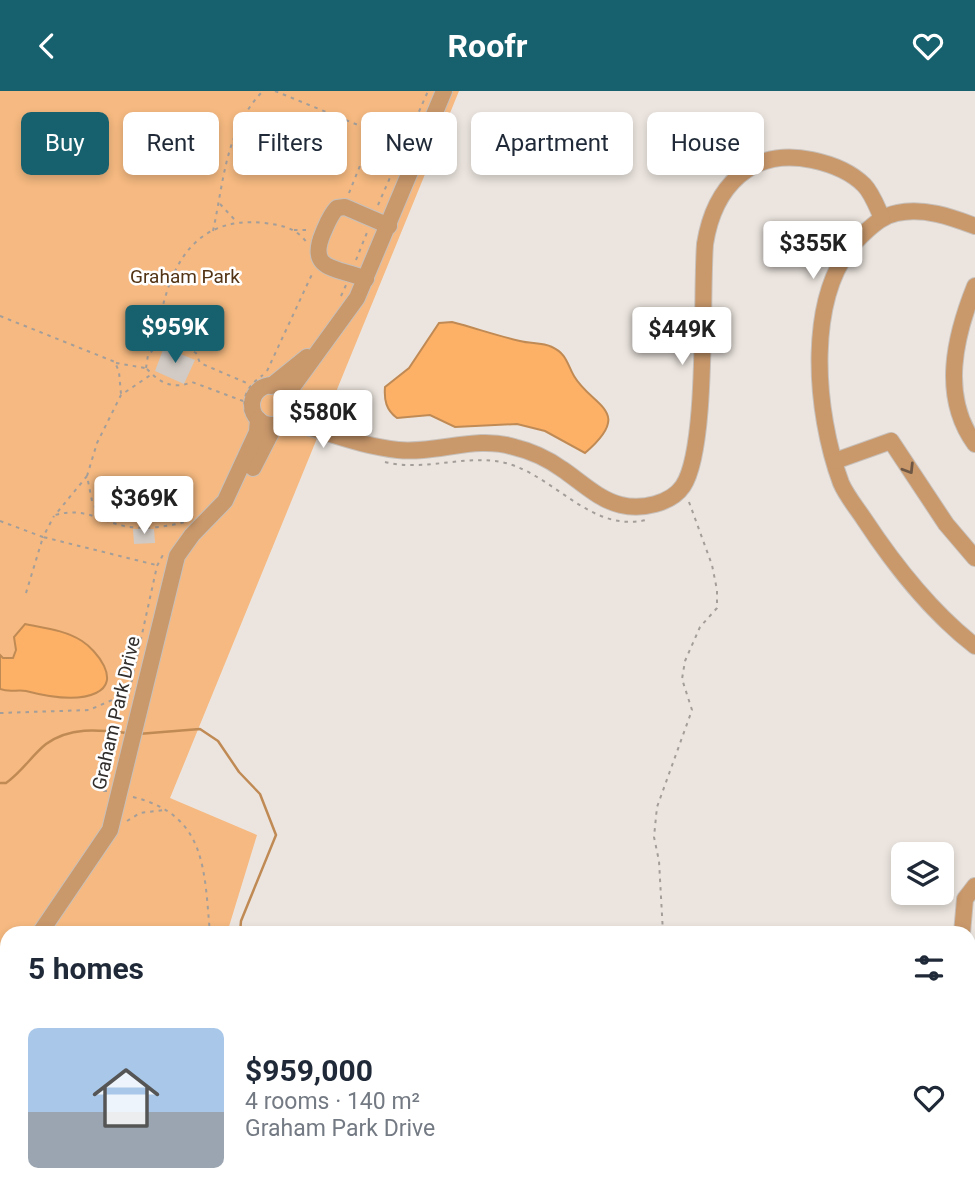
<!DOCTYPE html>
<meta charset="utf-8">
<style>
body{margin:0;font-family:Roboto,sans-serif;background:#f6f6f7;color:#1f2937;height:100vh;display:flex;flex-direction:column;font-size:26px;white-space:nowrap}
*{box-sizing:border-box;margin:0}
p{font-size:23px;color:#747a83}
.icon{flex:none;width:38px;height:38px;fill:none;stroke:currentColor;stroke-width:2;stroke-linecap:round;stroke-linejoin:round}
.map{position:relative;flex:1;overflow:hidden}
.details{position:absolute;left:0px;top:835px;width:976px;height:275px;display:flex;flex-direction:column;background:#fff;border-radius:21px 21px 0 0;box-shadow:0 4px 10px #0003}
.details>*{flex:none}
.banner{position:absolute;left:21px;top:21px;width:934px;height:63px;display:flex;gap:14px}
.tools{position:absolute;left:891px;top:751px;display:grid;gap:14px}
.tools a{display:grid;place-items:center;width:63px;height:63px;border-radius:10px;background:#fff;box-shadow:0 4px 10px #0003;font-size:35px}
.price{position:absolute;translate:-50% -60px;padding:0 16px;border-radius:7px;background:#fff;color:#222;font-size:23px;line-height:46px;filter:drop-shadow(0 2px 4px #0008)}
.price::after{content:'';position:absolute;left:50%;top:42px;width:21px;height:16px;margin-left:-10px;background:inherit;clip-path:polygon(0 0,100% 0,50% 100%)}
.price.on{background:#17616f;color:#fff}
ul{padding:0;list-style:none}
li{display:flex;align-items:center;gap:21px;height:175px;padding:0 28px}
li+li{border-top:2px solid #e0e1e3}
li span{display:grid;place-items:center;flex:none;width:196px;height:140px;border-radius:10px;color:#555}
li>.icon{margin-inline-start:auto}
span .icon{width:84px;height:84px;fill:#fffc;stroke-width:1}
li b{font-size:30px}
h2{display:flex;justify-content:space-between;align-items:center;height:84px;padding:0 28px;font-size:30px}
.pill{padding:0 24px;border-radius:10px;background:#fff;box-shadow:0 4px 10px #0003;font-size:24px;line-height:63px}
.pill.on{background:#17616f;color:#fff}
header{display:flex;justify-content:space-between;align-items:center;height:91px;padding:0 28px;background:#17616f;color:#fff;font-size:32px;font-weight:700}
.map>svg:first-child{display:block}
.green{fill:#f5b981}
.water{fill:#fdb167;stroke:#c08a55;stroke-width:2}
.lines{fill:none;stroke-linecap:round;stroke-linejoin:round}
.stream{stroke:#c08a55;stroke-width:2.5}
.building{fill:#d2cbc5}
.minor-casing{stroke:#c7c0bb;stroke-width:18}
.highway-casing{stroke:#c7c0bb;stroke-width:24}
.path{stroke:#a49e9a;stroke-width:2;stroke-dasharray:3.5 5;stroke-linecap:butt}
.minor{stroke:#c9986b;stroke-width:16}
.highway{stroke:#754e28;stroke-width:21}
.oneway{stroke:#6e5845}
.labels{text-anchor:middle;dominant-baseline:central;stroke-width:5;stroke-linejoin:round;paint-order:stroke}
.park-label{font-size:19px;fill:#533415;stroke:#fff}
.street-label{font-size:19px;fill:#312e2c;stroke:#fff}
</style>
<header><svg class="icon" aria-label="back" viewBox="0 0 24 24"><path d="M15 5l-7 7 7 7"/></svg>Roofr<svg class="icon" aria-label="heart" viewBox="0 0 24 24"><path d="M12 20l-8-8c-3-5 5-10 8-4 3-6 11-1 8 4z"/></svg></header>
<div class="map">
<svg width="975" height="1109" viewBox="0 0 975 1109">
<rect width="100%" height="100%" fill="#ece5df"/>
<g class="green">
<polygon points="0,0 459,0 170,707 257,744 227,842 7,842 7,980 0,959"/>
<polygon points="300,1102 302,1109 49,1109 47,1103"/>
</g>
<g class="water">
<path d="M452,231c23,6 46,14 68,19 11,3 22,1 32,6 15,7 15,17 22,29 18,31 61,34 11,77l-40,-22 -28,-7 -62,3 -25,-12 -33,3c-11,-8 -13,-18 -12,-31l24,-19 30,-45z"/>
<path d="M25,533c19,4 40,6 57,17 14,9 40,40 14,52 -19,9 -51,3 -70,-2 -9,-2 -16,2 -26,-2v-34l3,3h10l3,-8 -2,-13z"/>
</g>
<g class="lines">
<g class="stream">
<polyline points="138,643 200,638 218,650 239,681 260,703 276,744 241,830 240,842"/>
<path d="M0,692h6c16,-11 26,-28 40,-39 25,-18 54,-14 82,-11"/>
<polyline points="310,1102 313,1109"/>
</g>
</g>
<g class="building">
<polygon points="164,256 195,269 184,293 155,280"/>
<polygon points="133,438 154,438 155,452 134,453"/>
</g>
<g class="lines">
<defs>
<g id="minor">
<path d="M975,135c-24,-9 -52,-19 -78,-13 -15,3 -24,12 -35,22 -59,56 -47,178 -21,248 5,12 15,24 23,36 31,47 66,92 111,127"/>
<path d="M366,188c-30,-12 -59,-8 -43,-46 4,-9 7,-18 14,-25l8,-1 44,19"/>
<path d="M975,195c-20,50 -35,110 0,158"/>
<circle cx="272" cy="314" r="20"/>
<polyline points="271,295 307,266"/>
<polyline points="288,302 357,207 444,0"/>
<polyline points="292,312 329,334"/>
<path d="M285,330c38,9 74,25 113,29 39,4 78,-15 116,-3 17,4 34,12 48,22 18,12 37,31 59,36 20,5 50,-1 62,-19 25,-37 18,-191 22,-242 9,-57 46,-97 107,-84 19,4 38,11 52,25 8,8 13,22 18,33"/>
<polyline points="835,370 891,350 946,433 975,467"/>
<polyline points="253,377 275,334"/>
<polyline points="40,842 110,739 177,465 192,444 225,410 257,341 258,328"/>
<polyline points="962,842 965,808 975,795"/>
<polyline points="970,886 975,914"/>
<polyline points="970,1023 975,1027"/>
<polyline points="86,1102 88,1109"/>
<polyline points="681,1102 681,1109"/>
</g>
<g id="highway">
<polyline points="0,1023 7,1043"/>
<polyline points="0,1070 7,1090"/>
<polyline points="28,1102 30,1109"/>
</g>
</defs>
<use href="#minor" class="minor-casing"/>
<use href="#highway" class="highway-casing"/>
<g class="path">
<polyline points="275,0 402,52"/>
<polyline points="349,102 374,40"/>
<polyline points="220,113 235,129"/>
<polyline points="378,114 428,0"/>
<polyline points="294,139 310,139"/>
<path d="M213,140c11,-50 12,-101 50,-140"/>
<polyline points="356,169 368,139"/>
<polyline points="341,205 346,194"/>
<polyline points="0,225 115,271 119,281 121,303"/>
<polyline points="156,256 174,249 196,262 200,272 249,293"/>
<polyline points="116,272 145,277"/>
<path d="M146,277l2,-13 7,-7c9,-65 28,-134 110,-125 16,2 32,5 42,20"/>
<path d="M147,278c13,14 26,21 45,13l51,19"/>
<polyline points="267,280 313,181"/>
<path d="M246,322c-5,-18 3,-28 17,-38"/>
<path d="M385,371c43,11 89,-12 130,4 45,17 79,66 131,54"/>
<path d="M87,385l-32,39c30,-8 42,5 69,11 20,4 42,1 61,-4"/>
<polyline points="100,425 92,410 87,385 97,352 121,304 152,283"/>
<polyline points="0,430 43,446 54,425"/>
<polyline points="26,502 43,446 156,474"/>
<polyline points="126,616 157,475 164,462"/>
<polyline points="0,622 89,619 126,603"/>
<polyline points="107,700 104,700 110,682"/>
<path d="M133,706c74,18 71,73 77,136"/>
<polyline points="127,730 140,722 164,719"/>
<polyline points="663,842 659,770 654,746 657,716 692,619 682,588 685,570 700,536 717,517 717,499 712,474 689,411"/>
<polyline points="138,1102 141,1109"/>
<polyline points="287,1102 289,1109"/>
</g>
<use href="#minor" class="minor"/>
<use href="#highway" class="highway"/>
</g>
<defs><path id="oneway-chevron" d="M-2-3.5L2.5 0L-2 3.5" fill="none" stroke-width="1.6" stroke-linecap="round" stroke-linejoin="round" transform="scale(1.75)"/></defs>
<use class="oneway" href="#oneway-chevron" transform="translate(909 378) rotate(58)"/>
<g class="labels">
<g class="park-label">
<text x="185" y="185">Graham Park</text>
</g>
<g class="street-label">
<text transform="translate(116 622) rotate(-77)">Graham Park Drive</text>
</g>
</g>
</svg>
<div class="tools">
<a><svg class="icon" aria-label="layers" viewBox="0 0 24 24"><path d="M12 4l9 5-9 5-9-5zM3 14l9 5 9-5"/></svg></a>
</div>
<b class="price" style="left:813px;top:190px">$355K</b>
<b class="price on" style="left:175px;top:274px">$959K</b>
<b class="price" style="left:682px;top:276px">$449K</b>
<b class="price" style="left:323px;top:359px">$580K</b>
<b class="price" style="left:144px;top:445px">$369K</b>
<div class="banner">
<a class="pill on">Buy</a>
<a class="pill">Rent</a>
<a class="pill">Filters</a>
<a class="pill">New</a>
<a class="pill">Apartment</a>
<a class="pill">House</a>
</div>
<section class="details">
<h2>5 homes<svg class="icon" aria-label="filters" viewBox="0 0 24 24"><path d="M4 7h16M4 17h16"/><circle cx="9" cy="7" r="2"/><circle cx="15" cy="17" r="2"/></svg></h2>
<ul>
<li><span style="background:linear-gradient(#a9c7e8 60%,#9aa5b1 0)"><svg class="icon" aria-label="home" viewBox="0 0 24 24"><path d="M3 11l9-7 9 7M6 9v11h12V9"/></svg></span><div><b>$959,000</b><p>4 rooms · 140 m²</p><p>Graham Park Drive</p></div><svg class="icon" aria-label="heart" viewBox="0 0 24 24"><path d="M12 20l-8-8c-3-5 5-10 8-4 3-6 11-1 8 4z"/></svg></li>
</ul>
</section>
</div>
